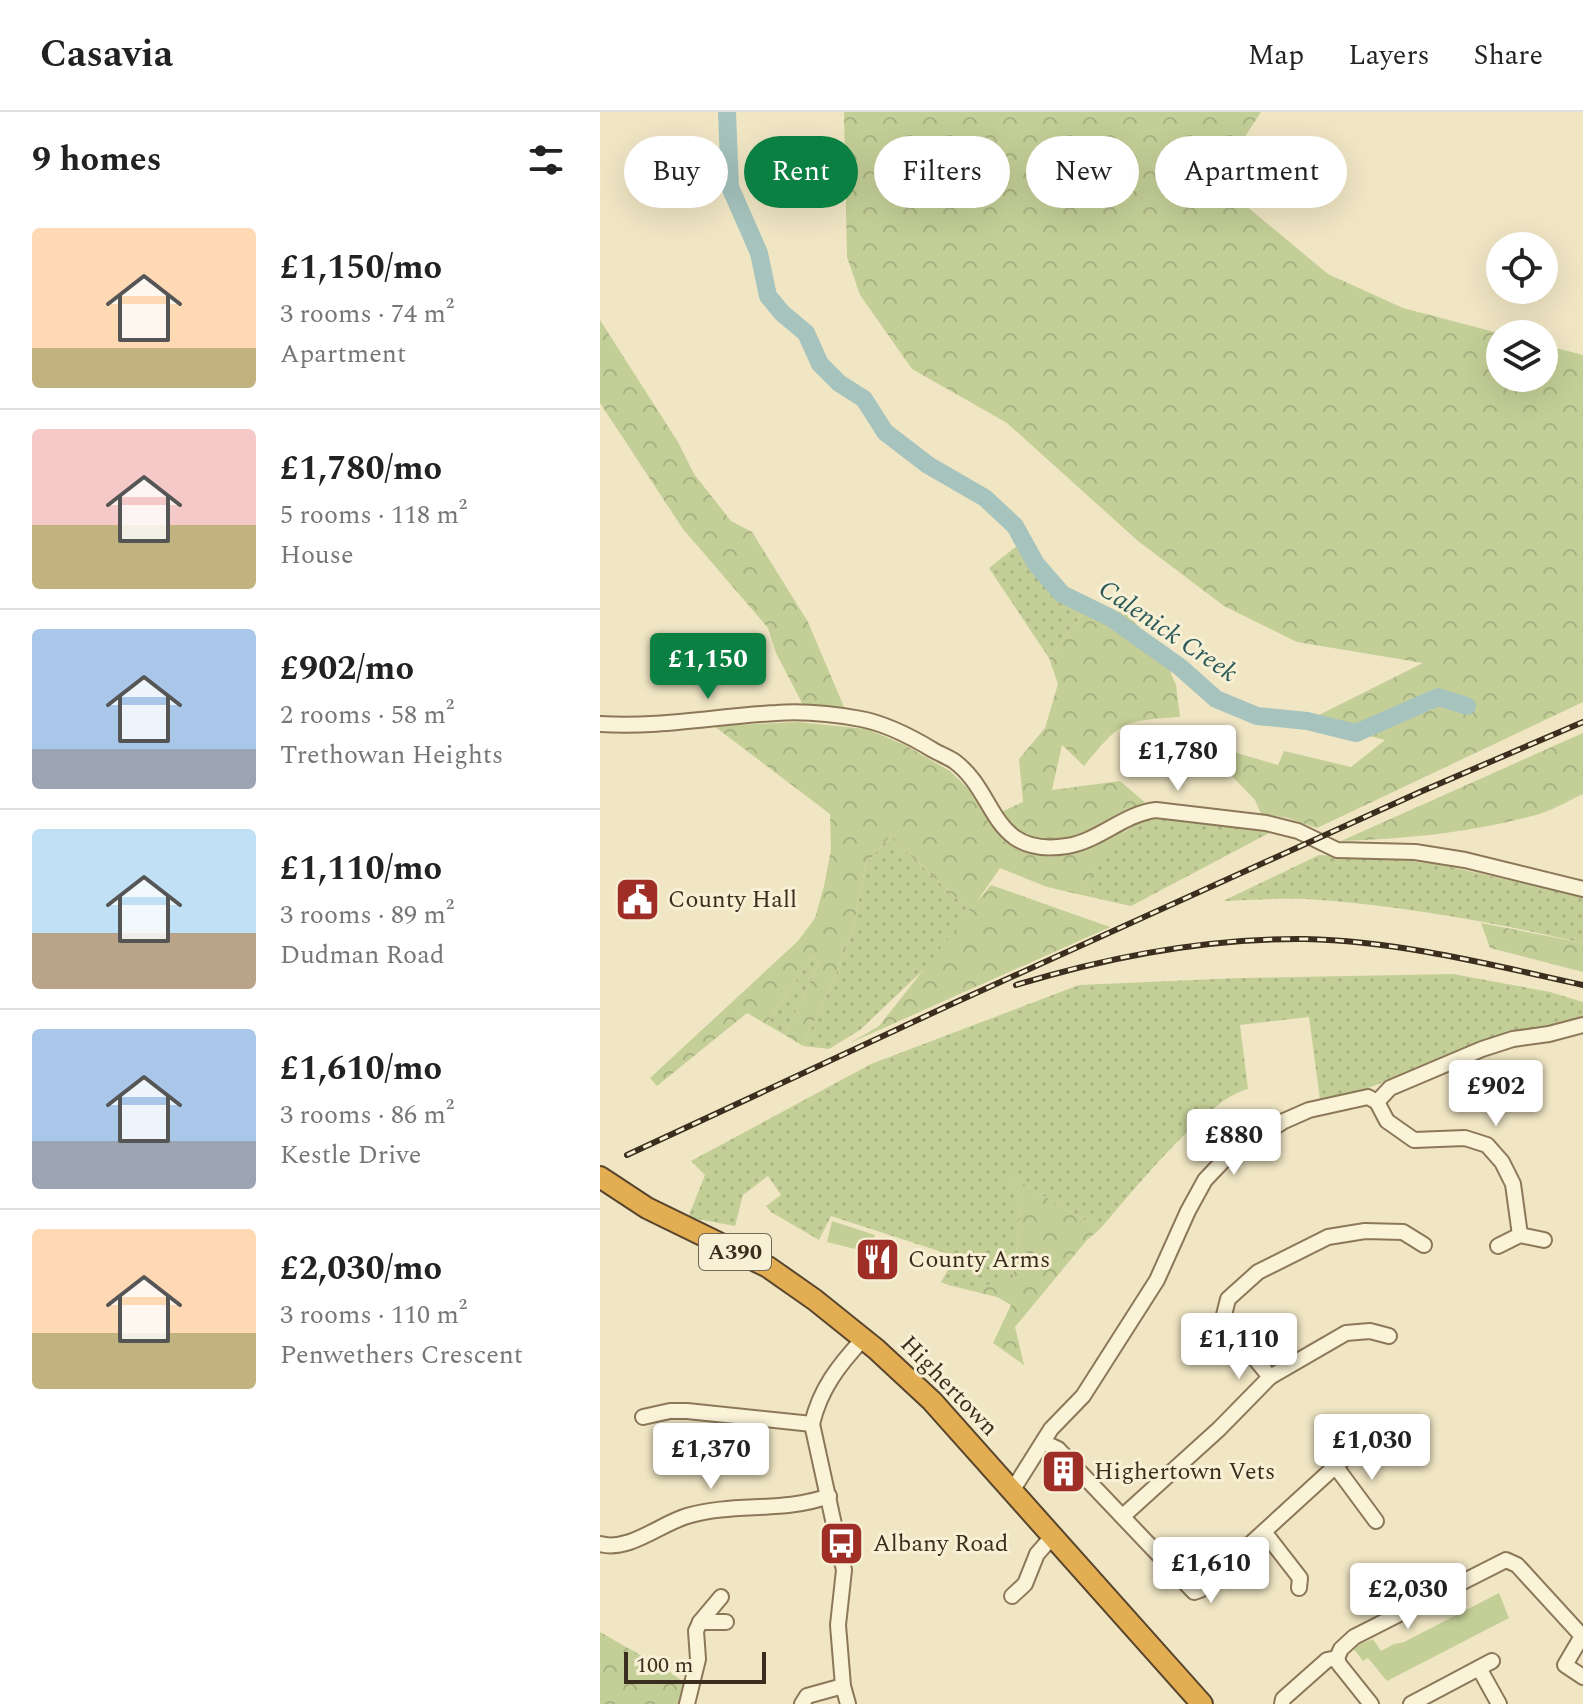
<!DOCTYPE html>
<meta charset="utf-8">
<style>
body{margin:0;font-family:Spectral,serif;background:#f6f6f6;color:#222;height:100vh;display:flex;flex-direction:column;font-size:30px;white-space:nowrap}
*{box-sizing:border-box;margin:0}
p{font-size:26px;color:#767676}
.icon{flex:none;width:44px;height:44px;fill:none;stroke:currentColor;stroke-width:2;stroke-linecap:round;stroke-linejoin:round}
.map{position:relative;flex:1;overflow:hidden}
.details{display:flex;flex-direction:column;background:#fff;width:600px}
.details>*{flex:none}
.banner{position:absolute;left:24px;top:24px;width:760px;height:72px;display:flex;gap:16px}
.controls{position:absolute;left:886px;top:120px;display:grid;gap:16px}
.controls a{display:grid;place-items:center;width:72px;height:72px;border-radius:50%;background:#fff;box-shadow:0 8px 32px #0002;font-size:40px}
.scale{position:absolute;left:24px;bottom:20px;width:142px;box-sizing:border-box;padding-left:8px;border:4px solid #3b2e1e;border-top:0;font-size:22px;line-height:28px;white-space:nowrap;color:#3b2e1e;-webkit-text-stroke:6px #f7f0d4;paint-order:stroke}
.price{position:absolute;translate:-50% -68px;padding:0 18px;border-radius:8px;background:#fff;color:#222;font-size:26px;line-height:52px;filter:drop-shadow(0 2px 4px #0008)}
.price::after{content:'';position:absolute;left:50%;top:48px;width:24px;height:18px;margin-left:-12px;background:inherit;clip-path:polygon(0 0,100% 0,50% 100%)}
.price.active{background:#0b8043;color:#fff}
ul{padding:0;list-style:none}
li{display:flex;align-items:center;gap:24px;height:200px;padding:0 32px}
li+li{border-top:2px solid #e0e0e0}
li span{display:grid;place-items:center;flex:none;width:224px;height:160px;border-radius:8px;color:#555}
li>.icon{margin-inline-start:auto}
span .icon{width:96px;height:96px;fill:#fffc;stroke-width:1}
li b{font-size:34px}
h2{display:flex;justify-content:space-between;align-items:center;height:96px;padding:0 32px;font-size:34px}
.chip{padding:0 28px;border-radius:36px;background:#fff;box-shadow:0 8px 32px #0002;font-size:28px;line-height:72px}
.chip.active{background:#0b8043;color:#fff}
header{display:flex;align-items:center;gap:48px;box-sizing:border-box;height:112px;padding:0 40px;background:#fff;border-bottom:2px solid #e0e0e0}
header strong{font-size:38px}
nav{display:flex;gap:44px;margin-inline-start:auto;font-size:28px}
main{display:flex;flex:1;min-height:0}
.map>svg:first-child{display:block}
.grass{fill:url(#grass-dots)}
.forest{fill:url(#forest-crowns)}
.green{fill:#c4cf97}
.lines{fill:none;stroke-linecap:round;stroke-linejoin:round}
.river{stroke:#a6c3bd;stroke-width:18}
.minor-casing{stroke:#8c7859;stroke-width:18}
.highway-casing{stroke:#59452e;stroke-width:24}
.minor{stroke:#faf3d8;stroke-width:14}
.highway{stroke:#e3ad51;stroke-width:20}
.rail-casing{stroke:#3b2e1e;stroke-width:6}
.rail{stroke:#f7f0d4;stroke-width:3;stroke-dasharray:9;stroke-linecap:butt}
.labels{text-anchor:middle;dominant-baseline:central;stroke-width:6;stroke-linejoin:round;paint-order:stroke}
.shield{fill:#f7f0d4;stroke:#736855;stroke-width:2}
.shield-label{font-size:22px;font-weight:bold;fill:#3b2e1e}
.poi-label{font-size:24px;fill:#3b2e1e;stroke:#f7f0d4;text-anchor:start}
.street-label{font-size:24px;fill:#3b2e1e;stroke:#f7f0d4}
.water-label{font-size:26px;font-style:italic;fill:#2d5b5b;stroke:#f7f0d4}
</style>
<header>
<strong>Casavia</strong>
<nav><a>Map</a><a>Layers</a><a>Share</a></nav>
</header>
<main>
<section class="details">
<h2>9 homes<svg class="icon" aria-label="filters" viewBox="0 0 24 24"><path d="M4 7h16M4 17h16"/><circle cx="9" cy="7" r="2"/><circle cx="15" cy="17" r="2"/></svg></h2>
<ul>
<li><span style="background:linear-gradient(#ffd9b3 75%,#c2b280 0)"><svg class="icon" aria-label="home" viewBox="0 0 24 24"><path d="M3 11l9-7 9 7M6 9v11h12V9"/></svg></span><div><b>£1,150/mo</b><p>3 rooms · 74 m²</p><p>Apartment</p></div></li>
<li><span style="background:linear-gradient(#f6c9c9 60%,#c2b280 0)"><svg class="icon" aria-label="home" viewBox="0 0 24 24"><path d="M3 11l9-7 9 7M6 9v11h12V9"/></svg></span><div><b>£1,780/mo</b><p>5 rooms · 118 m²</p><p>House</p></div></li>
<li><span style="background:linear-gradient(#a9c7e8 75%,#9aa5b1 0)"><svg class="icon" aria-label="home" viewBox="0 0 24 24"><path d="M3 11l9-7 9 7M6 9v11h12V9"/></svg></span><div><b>£902/mo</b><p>2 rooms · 58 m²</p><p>Trethowan Heights</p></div></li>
<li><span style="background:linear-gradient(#bfe0f5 65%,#b9a48a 0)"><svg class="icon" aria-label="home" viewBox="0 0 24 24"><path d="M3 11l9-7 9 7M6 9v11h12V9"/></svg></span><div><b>£1,110/mo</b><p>3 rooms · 89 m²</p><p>Dudman Road</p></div></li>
<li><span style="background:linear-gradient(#a9c7e8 70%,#9aa5b1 0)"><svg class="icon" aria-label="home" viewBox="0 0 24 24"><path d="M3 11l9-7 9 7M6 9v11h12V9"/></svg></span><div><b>£1,610/mo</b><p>3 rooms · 86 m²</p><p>Kestle Drive</p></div></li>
<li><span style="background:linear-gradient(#ffd9b3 65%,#c2b280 0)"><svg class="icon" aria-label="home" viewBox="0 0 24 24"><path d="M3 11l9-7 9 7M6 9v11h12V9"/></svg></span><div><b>£2,030/mo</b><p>3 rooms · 110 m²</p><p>Penwethers Crescent</p></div></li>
</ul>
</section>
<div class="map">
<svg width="983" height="1592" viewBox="0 0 983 1592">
<defs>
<pattern id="grass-dots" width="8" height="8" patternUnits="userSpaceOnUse" patternTransform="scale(2)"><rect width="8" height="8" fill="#c4cf97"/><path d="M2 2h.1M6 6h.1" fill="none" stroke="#a9b282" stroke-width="1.8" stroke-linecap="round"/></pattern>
<pattern id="forest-crowns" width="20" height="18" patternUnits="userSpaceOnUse" patternTransform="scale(2)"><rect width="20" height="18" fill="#c4cf97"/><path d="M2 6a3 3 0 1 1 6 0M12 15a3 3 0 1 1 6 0" fill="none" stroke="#a9b282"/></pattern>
</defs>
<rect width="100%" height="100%" fill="#f0e6c4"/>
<g class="grass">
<polygon points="427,426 457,468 489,493 449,546 389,456"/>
<path d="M553,704l29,1 91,14 -142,75 -36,-8 -10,-15c20,-26 36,-58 68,-67z"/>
<polygon points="290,724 370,799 336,846 260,918 229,937 203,934 232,871 252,821 266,752"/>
<path d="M719,743l68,3 55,7 141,32v46c-84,-20 -175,-36 -262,-43 -32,-3 -66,0 -98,1z"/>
<polygon points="213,844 219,851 185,923 166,912"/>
<path d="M853,862l97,18 33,10v16l-27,8 -41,5 -157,61 -38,8 -11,-83 -69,8 8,64c-41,9 -118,106 -148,140l-94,-55 15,35 -8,72c-21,3 -52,11 -72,1l7,-12v-16l-117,-38 -12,24 -48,-28 -5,-6 15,-11 -13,-19 -25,19 -8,31 -43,-8 -3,-3 16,-40 -14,-14 180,-97 208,-79 161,-7z"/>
</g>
<g class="forest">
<polygon points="244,0 661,0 616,69 728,162 803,196 902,222 900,222 900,266 944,266 944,233 983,243 983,590 717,716 688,706 661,702 655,688 599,630 678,653 684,639 751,655 785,628 707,609 823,551 697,530 624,494 538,429 407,311 312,257 260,183 247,145"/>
<polygon points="0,208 78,330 94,362 131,409 152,420 208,510 244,595 203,593 176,541 168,516 83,417 0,291"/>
<path d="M489,493l36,8 35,35 16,37 4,32c-59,4 -58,4 -96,49l-22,-21 -10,45 68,-9 28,24c-14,2 -21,8 -33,15 -40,22 -86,37 -116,-7l24,-11 -4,-43 26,-31 13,-44 -9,-26z"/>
<polygon points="197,610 267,617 305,633 350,659 372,680 403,728 422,739 451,745 474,742 528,715 485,771 495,786 447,775 400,756 376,791 391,773 510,815 250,931 279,914 370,799 290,724 266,752 252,821 232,871 203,934 185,923 219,851 213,844 166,912 147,901 57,974 50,966 198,829 215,806 224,774 231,738 230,702 114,614"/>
<path d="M983,621v61c-17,8 -34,18 -51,22 -62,17 -127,23 -191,25z"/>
<polygon points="881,811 983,831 983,860 890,836"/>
<polygon points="405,1061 500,1117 487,1128 415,1215 424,1253 393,1231 411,1193 397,1185 348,1173 381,1174 413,1168 421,1097"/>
<polygon points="0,1520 70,1560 97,1580 89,1592 0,1592"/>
</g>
<g class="green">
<polygon points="232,1109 275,1123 272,1130 259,1138 227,1130"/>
<polygon points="899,1481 909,1506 787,1569 768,1546 763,1549 752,1535 773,1527 781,1539 794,1532 804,1530"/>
</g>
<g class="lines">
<polyline class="river" points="127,0 130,75 159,141 168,184 182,201 206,221 220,252 239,271 264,287 285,320 328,353 385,386 415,414 436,452 462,482 511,506 580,555 616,587 657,604 707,609 756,621 838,585 867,594"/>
<defs>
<g id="minor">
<path d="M0,612c59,4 117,-8 176,-11 27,-2 58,1 85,6 26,5 49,17 72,31 7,4 15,7 21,11 44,32 36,97 113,85 32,-5 56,-32 89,-36l110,13 32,8 39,19 78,2 50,8 118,29"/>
<polyline points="777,990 787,1009 814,1028 865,1026 887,1033 902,1050 913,1072 920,1123"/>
<polyline points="898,1134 920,1123 944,1128"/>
<polyline points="670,1265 623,1207 628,1187 658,1160 728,1125 765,1119 803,1120 824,1133"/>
<polyline points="43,1305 70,1299 87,1299 212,1312"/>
<polyline points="443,1330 458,1337 594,1480 600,1478 775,1318"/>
<polyline points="736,1355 776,1409"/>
<polyline points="412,1379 451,1317 483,1284 557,1168 588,1099 605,1068 624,1048 684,1009 709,998 768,985 777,990 790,976 882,937 913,927 949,922 983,913"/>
<polyline points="523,1404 619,1317 670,1265 746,1221 770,1219 789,1224"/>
<polyline points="665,1421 700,1466 699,1476"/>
<path d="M0,1432c29,8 60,-20 87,-28 48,-14 95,-3 142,-20"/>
<polyline points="412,1484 425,1472 437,1442 452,1425"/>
<polyline points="100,1510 126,1510"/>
<polyline points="737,1546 741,1537 754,1525 906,1448 917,1453 982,1524 965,1553 983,1565"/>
<polyline points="737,1546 739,1552 771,1592"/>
<polyline points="879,1556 899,1592"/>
<polyline points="87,1592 98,1547 96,1519 100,1510 121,1485"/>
<polyline points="202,1592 207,1584 243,1574"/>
<path d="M248,1592l-5,-18 -5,-61 6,-55 -32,-146c8,-35 27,-59 51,-85"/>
<polyline points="682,1592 683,1587 727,1548 737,1546"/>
<polyline points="811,1592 892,1549"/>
</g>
<polyline id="highway" points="0,1065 47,1096 168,1155 215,1188 276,1237 332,1289 602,1592"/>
</defs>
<use href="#minor" class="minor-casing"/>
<use href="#highway" class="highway-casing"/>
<use href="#minor" class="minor"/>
<use href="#highway" class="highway"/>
<defs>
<g id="rail">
<path d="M416,873c95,-29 190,-47 289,-46 94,2 187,26 278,46"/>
<polyline points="27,1043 354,891 820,680 983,610"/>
</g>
</defs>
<use href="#rail" class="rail-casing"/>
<use href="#rail" class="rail"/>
</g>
<defs>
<symbol id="civic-square" viewBox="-11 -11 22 22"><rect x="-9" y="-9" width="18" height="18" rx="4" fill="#9e2e26" stroke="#f7f0d4"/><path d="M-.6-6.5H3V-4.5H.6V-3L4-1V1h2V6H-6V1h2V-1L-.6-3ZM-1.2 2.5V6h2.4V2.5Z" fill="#fff"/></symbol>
<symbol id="restaurant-square" viewBox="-11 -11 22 22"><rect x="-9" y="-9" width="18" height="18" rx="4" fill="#9e2e26" stroke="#f7f0d4"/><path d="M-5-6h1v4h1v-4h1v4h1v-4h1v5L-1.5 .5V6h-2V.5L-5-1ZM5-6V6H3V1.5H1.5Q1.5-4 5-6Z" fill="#fff"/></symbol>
<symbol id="building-square" viewBox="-11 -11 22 22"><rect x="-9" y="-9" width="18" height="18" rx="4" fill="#9e2e26" stroke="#f7f0d4"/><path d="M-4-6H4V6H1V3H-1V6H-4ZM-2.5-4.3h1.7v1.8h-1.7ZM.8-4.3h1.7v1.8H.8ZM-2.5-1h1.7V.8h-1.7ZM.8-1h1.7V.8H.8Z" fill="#fff"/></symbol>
<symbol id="bus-square" viewBox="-11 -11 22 22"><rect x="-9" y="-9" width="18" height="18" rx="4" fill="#9e2e26" stroke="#f7f0d4"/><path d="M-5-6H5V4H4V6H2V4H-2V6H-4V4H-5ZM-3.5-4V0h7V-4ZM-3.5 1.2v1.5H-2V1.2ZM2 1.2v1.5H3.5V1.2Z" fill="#fff"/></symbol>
</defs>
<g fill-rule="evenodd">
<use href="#civic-square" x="12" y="762" width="51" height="51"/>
<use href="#restaurant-square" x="252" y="1122" width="51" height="51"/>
<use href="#building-square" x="438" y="1334" width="51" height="51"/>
<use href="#bus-square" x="216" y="1406" width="51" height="51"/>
</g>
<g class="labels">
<rect class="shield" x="99" y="1122" width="72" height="36" rx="6"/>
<g class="shield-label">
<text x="135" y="1140">A390</text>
</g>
<g class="poi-label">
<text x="68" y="788">County Hall</text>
<text x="308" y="1148">County Arms</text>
<text x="494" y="1360">Highertown Vets</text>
<text x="273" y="1432">Albany Road</text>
</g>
<g class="street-label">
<text transform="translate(349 1274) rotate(46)">Highertown</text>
</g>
<g class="water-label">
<text transform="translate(568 519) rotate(34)">Calenick Creek</text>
</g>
</g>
</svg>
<div class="controls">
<a><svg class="icon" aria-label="locate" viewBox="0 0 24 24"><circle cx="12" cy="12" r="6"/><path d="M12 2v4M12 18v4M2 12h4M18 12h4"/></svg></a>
<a><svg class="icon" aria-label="layers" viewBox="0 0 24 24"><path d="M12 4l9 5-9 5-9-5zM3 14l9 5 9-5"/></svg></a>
</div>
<div class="scale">100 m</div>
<b class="price active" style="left:108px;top:589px">£1,150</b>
<b class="price" style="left:578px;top:681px">£1,780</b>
<b class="price" style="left:896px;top:1016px">£902</b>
<b class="price" style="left:634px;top:1065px">£880</b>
<b class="price" style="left:639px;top:1269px">£1,110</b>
<b class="price" style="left:772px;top:1370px">£1,030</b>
<b class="price" style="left:111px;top:1379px">£1,370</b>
<b class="price" style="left:611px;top:1493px">£1,610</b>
<b class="price" style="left:808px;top:1519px">£2,030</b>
<div class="banner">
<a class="chip">Buy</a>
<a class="chip active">Rent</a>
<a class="chip">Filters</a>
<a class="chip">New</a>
<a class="chip">Apartment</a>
</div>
</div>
</main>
